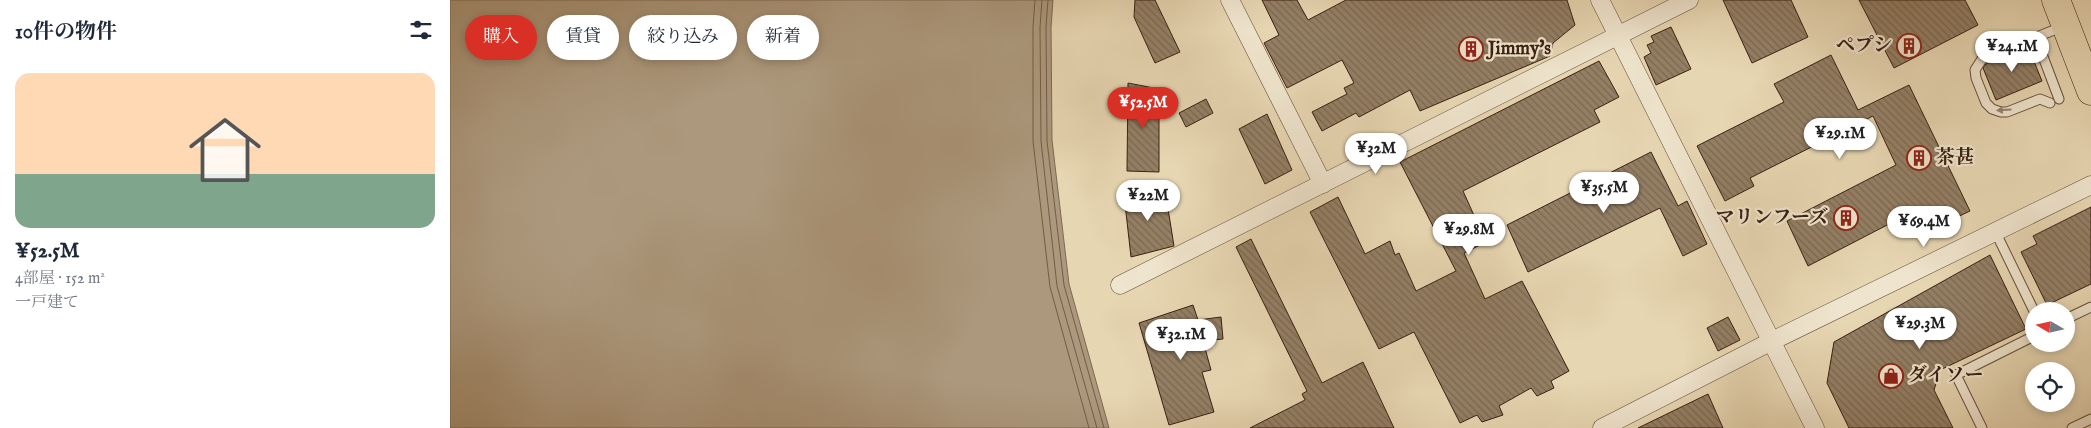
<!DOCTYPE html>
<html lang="ja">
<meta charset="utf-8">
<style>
body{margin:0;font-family:"IM FELL English","Noto Serif JP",serif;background:#f6f6f7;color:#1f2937;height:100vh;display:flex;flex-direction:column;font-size:19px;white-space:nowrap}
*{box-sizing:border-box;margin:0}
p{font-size:16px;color:#747a83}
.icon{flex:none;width:28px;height:28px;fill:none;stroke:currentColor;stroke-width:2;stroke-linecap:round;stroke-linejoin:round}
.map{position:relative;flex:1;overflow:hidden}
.drawer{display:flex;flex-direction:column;background:#fff;width:450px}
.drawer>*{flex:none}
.banner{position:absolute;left:15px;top:15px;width:475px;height:45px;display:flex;gap:10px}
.needle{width:32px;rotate:279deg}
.fabs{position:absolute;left:1575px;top:302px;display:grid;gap:10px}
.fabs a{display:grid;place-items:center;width:50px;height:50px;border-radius:50%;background:#fff;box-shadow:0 2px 8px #0003;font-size:25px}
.price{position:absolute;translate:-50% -42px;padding:0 11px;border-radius:18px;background:#fff;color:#222;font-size:16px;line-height:32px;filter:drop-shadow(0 1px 2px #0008)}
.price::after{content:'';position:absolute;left:50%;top:30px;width:15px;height:11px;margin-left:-8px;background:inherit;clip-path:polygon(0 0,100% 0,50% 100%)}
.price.selected{background:#d93025;color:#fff}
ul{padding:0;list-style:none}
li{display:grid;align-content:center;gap:10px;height:265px;padding:0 15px}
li+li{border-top:1px solid #e0e1e3}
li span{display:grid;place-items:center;height:155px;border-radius:15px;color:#555}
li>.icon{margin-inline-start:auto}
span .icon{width:90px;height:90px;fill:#fffc;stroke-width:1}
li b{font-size:21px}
h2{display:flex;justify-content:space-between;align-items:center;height:60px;padding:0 15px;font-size:21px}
.pill{padding:0 18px;border-radius:22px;background:#fff;box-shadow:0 2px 8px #0003;font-size:18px;line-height:45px}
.pill.selected{background:#d93025;color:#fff}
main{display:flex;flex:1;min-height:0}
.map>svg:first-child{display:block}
.water{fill:#ac987c;stroke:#7e6852}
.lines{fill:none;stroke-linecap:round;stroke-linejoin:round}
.shore{stroke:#735c47;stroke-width:1}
.building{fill:url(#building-back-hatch);stroke:#3a2012}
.service-casing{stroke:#654e3a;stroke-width:11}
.minor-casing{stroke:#654e3a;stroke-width:19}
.trunk-casing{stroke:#3a2012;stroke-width:29}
.path{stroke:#3a2012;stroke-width:3;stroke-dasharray:1 2.5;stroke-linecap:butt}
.service{stroke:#efe4cd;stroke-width:9}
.minor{stroke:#efe4cd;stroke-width:18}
.trunk{stroke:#e7d6b2;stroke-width:28}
.oneway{fill:#948270}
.labels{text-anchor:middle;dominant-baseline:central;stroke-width:4.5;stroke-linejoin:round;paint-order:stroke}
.poi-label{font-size:19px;font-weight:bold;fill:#3a2012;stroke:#efe4cd;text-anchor:start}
</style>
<main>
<section class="drawer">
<h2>10件の物件<svg class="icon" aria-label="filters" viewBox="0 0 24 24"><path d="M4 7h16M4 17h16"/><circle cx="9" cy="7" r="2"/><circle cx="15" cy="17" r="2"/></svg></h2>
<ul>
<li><span style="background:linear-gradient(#ffd9b3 65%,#7fa58c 0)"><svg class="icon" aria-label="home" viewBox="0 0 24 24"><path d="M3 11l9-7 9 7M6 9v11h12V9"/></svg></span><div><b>¥52.5M</b><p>4部屋 · 152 m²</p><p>一戸建て</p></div></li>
</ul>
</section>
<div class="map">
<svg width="1641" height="428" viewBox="0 0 1641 428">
<defs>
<pattern id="building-back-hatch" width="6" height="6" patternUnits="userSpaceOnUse" patternTransform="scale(1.25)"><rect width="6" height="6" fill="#947f65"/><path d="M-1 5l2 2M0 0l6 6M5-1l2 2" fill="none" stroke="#7a6852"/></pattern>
</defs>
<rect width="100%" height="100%" fill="#e7d6b2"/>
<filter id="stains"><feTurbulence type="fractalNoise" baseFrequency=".004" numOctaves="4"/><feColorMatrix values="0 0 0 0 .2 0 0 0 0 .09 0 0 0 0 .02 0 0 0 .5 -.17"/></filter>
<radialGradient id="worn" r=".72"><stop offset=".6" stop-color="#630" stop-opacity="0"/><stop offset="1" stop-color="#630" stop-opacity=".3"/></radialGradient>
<polygon class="water" points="0,0 603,0 601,27 602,140 619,284 659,428 0,428"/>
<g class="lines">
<g class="shore">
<polyline points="585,0 583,27 583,141 600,287 639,428"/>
<polyline points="592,0 590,27 591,141 607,286 647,428"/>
<polyline points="598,0 596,27 597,141 614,285 654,428"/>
</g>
</g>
<g class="building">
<polygon points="685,0 705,0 730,52 705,63 684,17"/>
<polygon points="812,0 847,0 858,20 896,0 1117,0 1125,25 1103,43 1100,56 970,111 960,90 909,117 906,113 872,131 862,112 897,94 894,88 904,83 892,60 837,88 814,43 829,35"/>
<polygon points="1273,0 1341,0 1358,37 1302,63"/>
<polygon points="1409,0 1515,0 1528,25 1444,68"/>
<polygon points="1221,27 1241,69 1206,85 1194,57 1201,53 1197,45 1204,42 1201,36"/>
<polygon points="1578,47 1592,81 1546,100 1533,68 1536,64"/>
<polygon points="1381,55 1408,110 1459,85 1520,211 1478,231 1468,209 1358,266 1337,221 1446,165 1423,116 1300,178 1304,186 1275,201 1247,146 1334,102 1324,84"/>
<polygon points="1149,61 1169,97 1144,110 1150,122 1013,191 1036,242 1014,253 1035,299 1072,281 1119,371 1101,381 1104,388 1087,396 1081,388 1049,406 1053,415 1032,422 1027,415 1010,423 964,332 929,349 860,212 888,197 915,254 940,241 945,255 949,253 966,291 1006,271 950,162"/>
<polygon points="678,83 709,89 709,172 677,171"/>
<polygon points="756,99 763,113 736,127 729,113"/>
<polygon points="817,114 842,170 815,184 789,129"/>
<polygon points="1201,152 1228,206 1237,201 1257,244 1233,256 1210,208 1078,272 1057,225"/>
<polygon points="715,190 724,246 681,257 674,195"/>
<polygon points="1641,207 1641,284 1597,305 1571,252 1587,244 1583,236"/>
<polygon points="801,239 872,383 913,362 944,428 800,428 855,400 852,394 857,391 786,247"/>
<polygon points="1540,255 1576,329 1490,370 1484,390 1503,428 1399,428 1377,383 1384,342"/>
<polygon points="743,305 748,320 771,317 773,339 753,341 761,370 752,372 764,412 719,425 689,323"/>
<polygon points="1278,317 1290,340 1268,351 1257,328"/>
<polygon points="1258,394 1273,428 1188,428"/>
</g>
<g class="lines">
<defs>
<g id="service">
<polyline points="1586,38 1609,99"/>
<polyline points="1600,103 1590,99 1557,112 1551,112 1542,109 1536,103 1526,78 1525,70 1532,59 1614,26"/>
<polyline points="1545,231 1584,311"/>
<polyline points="1616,319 1641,307"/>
<polyline points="1532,428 1506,375 1584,336"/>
<polyline points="1622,428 1641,419"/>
</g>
<g id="minor">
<polyline points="780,0 873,184"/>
<polyline points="1150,0 1365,428"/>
<polyline points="670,285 1239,0"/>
<polyline points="1152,428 1322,341 1641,185"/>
</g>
<polyline id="trunk" points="1606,0 1641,91"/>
</defs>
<use href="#service" class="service-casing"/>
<use href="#minor" class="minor-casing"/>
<use href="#trunk" class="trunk-casing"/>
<polyline class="path" points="1600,311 1611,306"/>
<use href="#service" class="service"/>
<use href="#minor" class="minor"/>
<use href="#trunk" class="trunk"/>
</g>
<defs><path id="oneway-solid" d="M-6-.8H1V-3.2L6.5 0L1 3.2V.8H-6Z" transform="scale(1.25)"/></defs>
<use class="oneway" href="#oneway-solid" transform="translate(1554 110) rotate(177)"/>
<defs>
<symbol id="building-ring" viewBox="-11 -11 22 22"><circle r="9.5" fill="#efe4cd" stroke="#8f2418" stroke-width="1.5"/><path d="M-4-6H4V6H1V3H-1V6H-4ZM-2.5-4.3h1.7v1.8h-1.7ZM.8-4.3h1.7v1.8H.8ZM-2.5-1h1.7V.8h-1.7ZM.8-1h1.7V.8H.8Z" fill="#8f2418"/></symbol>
<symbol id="shop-ring" viewBox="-11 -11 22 22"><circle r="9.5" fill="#efe4cd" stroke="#8f2418" stroke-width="1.5"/><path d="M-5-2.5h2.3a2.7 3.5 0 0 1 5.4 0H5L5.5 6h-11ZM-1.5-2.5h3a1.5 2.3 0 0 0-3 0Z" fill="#8f2418"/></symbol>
</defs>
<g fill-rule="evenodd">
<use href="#building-ring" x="1445" y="32" width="28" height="28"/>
<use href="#building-ring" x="1007" y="35" width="28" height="28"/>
<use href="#building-ring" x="1455" y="144" width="28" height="28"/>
<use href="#building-ring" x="1382" y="204" width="28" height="28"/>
<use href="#shop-ring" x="1427" y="362" width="28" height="28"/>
</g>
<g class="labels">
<g class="poi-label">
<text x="1442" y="46" text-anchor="end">ペプシ</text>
<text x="1038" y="49">Jimmy's</text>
<text x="1486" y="158">茶甚</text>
<text x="1378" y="218" text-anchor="end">マリンフーズ</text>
<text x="1458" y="376">ダイソー</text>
</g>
</g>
<rect width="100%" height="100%" filter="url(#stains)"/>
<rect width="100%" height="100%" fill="url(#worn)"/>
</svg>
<div class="fabs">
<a><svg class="needle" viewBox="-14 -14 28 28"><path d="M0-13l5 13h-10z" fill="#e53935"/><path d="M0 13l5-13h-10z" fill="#747a83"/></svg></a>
<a><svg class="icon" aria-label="locate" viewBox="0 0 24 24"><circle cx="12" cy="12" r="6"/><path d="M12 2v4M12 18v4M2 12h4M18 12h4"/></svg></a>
</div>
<b class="price" style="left:1562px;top:73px">¥24.1M</b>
<b class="price selected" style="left:693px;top:129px">¥52.5M</b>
<b class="price" style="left:1390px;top:160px">¥29.1M</b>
<b class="price" style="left:926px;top:175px">¥32M</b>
<b class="price" style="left:1154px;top:214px">¥35.5M</b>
<b class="price" style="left:698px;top:222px">¥22M</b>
<b class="price" style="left:1474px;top:248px">¥69.4M</b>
<b class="price" style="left:1019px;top:256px">¥29.8M</b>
<b class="price" style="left:1470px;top:350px">¥29.3M</b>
<b class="price" style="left:731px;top:361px">¥32.1M</b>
<div class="banner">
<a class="pill selected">購入</a>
<a class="pill">賃貸</a>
<a class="pill">絞り込み</a>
<a class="pill">新着</a>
</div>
</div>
</main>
